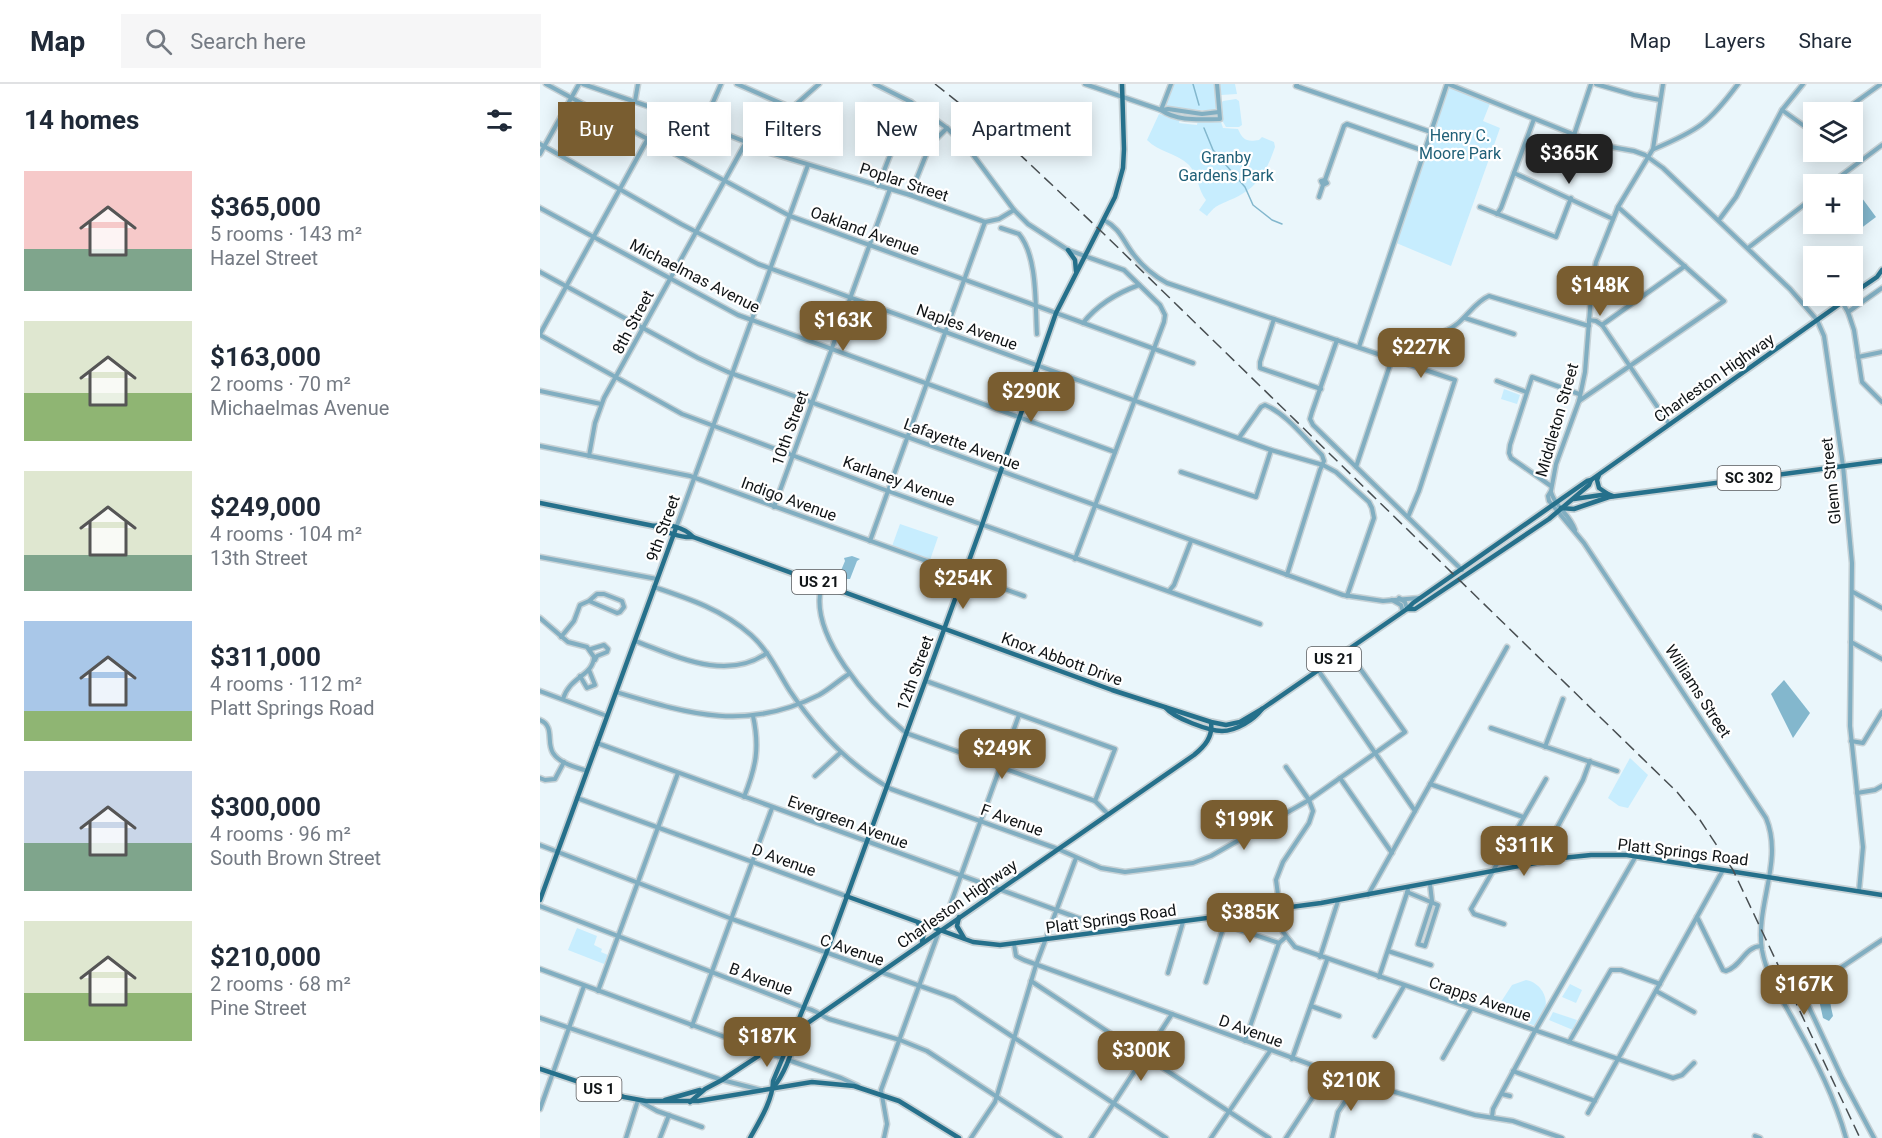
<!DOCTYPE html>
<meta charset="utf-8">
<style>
body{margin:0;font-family:Roboto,sans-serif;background:#f6f6f7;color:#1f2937;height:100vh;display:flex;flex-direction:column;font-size:22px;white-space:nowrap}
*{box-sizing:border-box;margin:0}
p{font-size:20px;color:#747a83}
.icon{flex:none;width:33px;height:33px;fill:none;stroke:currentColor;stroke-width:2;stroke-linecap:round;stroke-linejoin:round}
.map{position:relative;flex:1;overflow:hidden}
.side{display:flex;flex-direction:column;background:#fff;width:540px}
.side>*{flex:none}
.top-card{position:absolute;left:18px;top:18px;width:570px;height:54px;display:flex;gap:12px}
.controls{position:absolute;left:1263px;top:18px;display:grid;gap:12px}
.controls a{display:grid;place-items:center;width:60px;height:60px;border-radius:0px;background:#fff;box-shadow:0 3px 15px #0003;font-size:30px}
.price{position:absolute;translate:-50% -51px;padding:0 14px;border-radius:12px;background:#795d30;color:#fff;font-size:20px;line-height:39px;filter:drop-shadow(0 2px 3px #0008)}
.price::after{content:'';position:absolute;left:50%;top:36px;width:18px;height:14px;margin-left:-9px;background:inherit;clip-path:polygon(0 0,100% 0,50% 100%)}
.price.current{background:#222;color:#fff}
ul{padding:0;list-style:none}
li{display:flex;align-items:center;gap:18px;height:150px;padding:0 24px}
li span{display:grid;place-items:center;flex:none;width:168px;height:120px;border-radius:0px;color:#555}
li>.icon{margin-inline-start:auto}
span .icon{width:72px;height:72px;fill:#fffc;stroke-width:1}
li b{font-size:26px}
h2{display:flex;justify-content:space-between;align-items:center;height:72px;padding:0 24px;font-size:26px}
.pill{padding:0 21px;border-radius:0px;background:#fff;box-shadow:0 3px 15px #0003;font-size:21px;line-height:54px}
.pill.current{background:#795d30;color:#fff}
header{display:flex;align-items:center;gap:36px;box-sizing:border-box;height:84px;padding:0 30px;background:#fff;border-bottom:2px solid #e0e1e3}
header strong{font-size:28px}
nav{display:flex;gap:33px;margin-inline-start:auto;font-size:21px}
.search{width:420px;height:54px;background:#f6f6f7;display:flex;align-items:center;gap:15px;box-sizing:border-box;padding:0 21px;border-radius:0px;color:#747a83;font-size:22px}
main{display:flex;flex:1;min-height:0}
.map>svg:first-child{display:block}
.green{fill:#c7edfe}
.forest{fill:#8abdd4}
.water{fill:#83b7cd}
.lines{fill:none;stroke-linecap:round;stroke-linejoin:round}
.stream{stroke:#83b7cd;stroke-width:1.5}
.minor-casing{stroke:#c7d2d6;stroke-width:7}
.major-casing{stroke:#c7d2d6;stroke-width:8}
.minor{stroke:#81aec1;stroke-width:4}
.major{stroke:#25708b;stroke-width:4.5}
.rail{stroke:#484e51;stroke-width:1.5;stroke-dasharray:12 6;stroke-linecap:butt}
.labels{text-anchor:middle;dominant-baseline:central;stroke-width:4.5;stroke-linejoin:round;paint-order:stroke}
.shield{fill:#fff;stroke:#585a5c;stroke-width:1.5}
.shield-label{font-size:15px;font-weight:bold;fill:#101416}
.park-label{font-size:16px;fill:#206078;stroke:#fff}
.street-label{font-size:16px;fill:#101416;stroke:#fff}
</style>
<header>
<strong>Map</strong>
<div class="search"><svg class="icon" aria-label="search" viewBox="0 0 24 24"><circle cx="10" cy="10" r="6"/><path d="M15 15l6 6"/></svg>Search here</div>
<nav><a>Map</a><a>Layers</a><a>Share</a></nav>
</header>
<main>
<section class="side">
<h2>14 homes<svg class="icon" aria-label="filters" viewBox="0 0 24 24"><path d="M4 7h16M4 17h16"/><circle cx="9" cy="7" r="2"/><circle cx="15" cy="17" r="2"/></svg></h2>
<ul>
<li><span style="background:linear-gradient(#f6c9c9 65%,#7fa58c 0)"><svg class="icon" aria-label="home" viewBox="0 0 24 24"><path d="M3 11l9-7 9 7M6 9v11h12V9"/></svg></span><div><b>$365,000</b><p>5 rooms · 143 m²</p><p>Hazel Street</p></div></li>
<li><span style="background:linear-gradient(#dfe7d0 60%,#8fb573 0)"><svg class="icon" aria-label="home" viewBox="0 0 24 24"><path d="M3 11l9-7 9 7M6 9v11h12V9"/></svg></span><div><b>$163,000</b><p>2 rooms · 70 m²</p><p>Michaelmas Avenue</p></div></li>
<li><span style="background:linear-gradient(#dfe7d0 70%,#7fa58c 0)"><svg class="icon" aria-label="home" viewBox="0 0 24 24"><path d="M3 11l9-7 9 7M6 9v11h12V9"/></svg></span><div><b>$249,000</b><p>4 rooms · 104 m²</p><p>13th Street</p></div></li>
<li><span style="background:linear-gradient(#a9c7e8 75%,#8fb573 0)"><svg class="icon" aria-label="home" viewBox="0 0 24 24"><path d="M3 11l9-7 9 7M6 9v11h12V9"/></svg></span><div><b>$311,000</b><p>4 rooms · 112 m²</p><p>Platt Springs Road</p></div></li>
<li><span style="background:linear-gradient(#c9d6e8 60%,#7fa58c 0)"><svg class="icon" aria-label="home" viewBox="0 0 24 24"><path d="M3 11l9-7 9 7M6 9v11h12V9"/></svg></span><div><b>$300,000</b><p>4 rooms · 96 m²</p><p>South Brown Street</p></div></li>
<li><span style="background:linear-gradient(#dfe7d0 60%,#8fb573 0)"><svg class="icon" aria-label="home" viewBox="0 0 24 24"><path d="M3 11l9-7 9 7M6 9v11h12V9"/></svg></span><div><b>$210,000</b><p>2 rooms · 68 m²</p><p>Pine Street</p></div></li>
</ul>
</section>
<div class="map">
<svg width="1342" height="1054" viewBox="0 0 1342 1054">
<rect width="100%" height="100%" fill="#eaf6fb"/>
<g class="green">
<polygon points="633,0 675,0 676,24 672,27 627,23 626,20"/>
<polygon points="680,0 695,0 697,10 681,11"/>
<polygon points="907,0 951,17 943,37 960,44 911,182 854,158"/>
<polygon points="696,15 699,17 702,41 699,43 686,43 683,38 681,19 683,17"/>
<path d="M619,30l21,5 -1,4 18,2 1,-5 22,-1 3,9 15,1c5,11 8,13 21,11l3,-3 12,5 1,5c-9,26 -18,42 -45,53 -13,6 -14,5 -23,16l-8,-6 7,-10c-8,-10 -8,-25 -17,-35 -12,-12 -31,-13 -42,-25z"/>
<polygon points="964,305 980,311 977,320 961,315"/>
<polygon points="360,440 398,453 389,479 351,465"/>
<polygon points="1090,674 1108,691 1088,724 1079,722 1068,714"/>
<polygon points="37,844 57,852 54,861 62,865 61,868 68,871 64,880 28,866"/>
<path d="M986,896c13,2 23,16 19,29 -2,6 -7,12 -10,17l-37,-15 -1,-3 15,-23z"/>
<polygon points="1030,900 1042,906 1036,919 1022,913"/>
<polygon points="1013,928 1037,936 1033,946 1009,936"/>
</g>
<polygon class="forest" points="312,472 320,475 317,477 310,495 307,495 305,499 297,496 305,477 304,474"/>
<g class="water">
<polygon points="1319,110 1336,133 1316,148 1310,140 1312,140 1313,115"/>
<polygon points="1244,596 1270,629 1253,654 1231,610"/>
<path d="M1293,900l2,4c-8,7 -4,19 -2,28l-4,5 -6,-3 -4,-18 8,-13z"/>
</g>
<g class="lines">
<g class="stream">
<polyline points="653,0 659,21"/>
<polyline points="664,44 673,66 705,103 713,121 732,136 742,140"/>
</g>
<defs>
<g id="minor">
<polyline points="6,0 250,132 653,279"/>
<polyline points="43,0 163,41 211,60 217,65 370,111 445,138 459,135 474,126"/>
<polyline points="197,0 252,24"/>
<polyline points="335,0 371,18 407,44 431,68 474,126 488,140 528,166 584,186 620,221 625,231 624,238 535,475"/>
<path d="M545,0l76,26c17,12 40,9 59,9l-3,-35"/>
<polyline points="757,0 756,2 891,48"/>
<polyline points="908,0 1060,61 1094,67 1105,71 1123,84 1250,205 1277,236 1284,252 1303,382 1312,479 1310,642 1323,763 1319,807"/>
<polyline points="1056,0 1094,11 1120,16"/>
<path d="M1123,0l-10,65 -35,58 -22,55 -4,22 -7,88 -6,29 -23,63 -5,27 -3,5 1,5 35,42 182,275c18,43 -11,87 -4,132 5,28 21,50 34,75 20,36 39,73 50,113"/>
<polyline points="95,17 98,0"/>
<polyline points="621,26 631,0"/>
<polyline points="622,26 628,25 662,30 679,28"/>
<polyline points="1242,26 1267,44 1274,46"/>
<polyline points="1302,28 1341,0"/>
<polyline points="163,41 181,0"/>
<polyline points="320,42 356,55"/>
<polyline points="1034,51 1051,0"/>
<polyline points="0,60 141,140 218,180 731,366 783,381 796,388 829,418 832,424 834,434 807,512"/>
<polyline points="211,60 279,0"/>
<path d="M1114,65c45,-19 55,-26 84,-65"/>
<polyline points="0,70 39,0"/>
<polyline points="974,89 1073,135"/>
<polyline points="785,96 804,42 807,40 884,67"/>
<polyline points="1290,100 1342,61"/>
<polyline points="338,102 371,18"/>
<polyline points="370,111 390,61 407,44"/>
<polyline points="779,113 783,101 781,97 785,96 787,99 783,101"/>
<polyline points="940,123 1016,153 1031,114"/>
<polyline points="0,124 198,231 575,368"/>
<polyline points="957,130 961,124 994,35"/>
<path d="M564,136c15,8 18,18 27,31 9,13 23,25 36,32l288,97 -36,111 -11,26"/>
<polyline points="1179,136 1196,113 1242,26 1263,0"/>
<path d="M461,144l18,6c19,23 16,71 18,100"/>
<polyline points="1208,164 1274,113"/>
<polyline points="0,188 158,274 188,288 803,511 843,517 879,514"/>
<polyline points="1302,218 1308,228 1314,246 1322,298 1342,318"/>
<polyline points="1308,228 1342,204"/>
<polyline points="925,234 974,250"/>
<polyline points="734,235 720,278 720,284 781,305"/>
<polyline points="1049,236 1056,237 1062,241 1129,340"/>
<path d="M543,239c15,-19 34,-30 56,-38"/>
<polyline points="1062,241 1145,182"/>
<polyline points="0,250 123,27"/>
<polyline points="0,251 142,330 348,407 720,540"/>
<polyline points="797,256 772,328 770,335 773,341 922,486"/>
<polyline points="819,263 907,0"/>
<polyline points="1318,273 1342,268"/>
<path d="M862,277l10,-21 5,-6c9,-2 19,1 28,-3 19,-7 27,-28 44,-35l100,30"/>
<polyline points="957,297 986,308"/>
<polyline points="0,307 61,320"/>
<polyline points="1039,317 1184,217 1078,123"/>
<path d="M699,354l22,-31 4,-2c22,9 40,34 57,50l2,6 -4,9 -33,105"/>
<polyline points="0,362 150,392 484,512"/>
<polyline points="49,372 55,339 64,314 206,58"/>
<polyline points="816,383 852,275"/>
<polyline points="641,388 716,413 731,366"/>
<polyline points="1011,402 971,374 969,369 970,361 992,293 1039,310"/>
<path d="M1011,408c4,15 18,21 24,38"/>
<polyline points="234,423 350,105"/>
<polyline points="136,444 268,81"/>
<polyline points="330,457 445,138"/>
<polyline points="0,473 117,495"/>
<path d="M282,500c-16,50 49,120 84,149l189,68 13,13"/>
<path d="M114,503c36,12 69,23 97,48 17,15 27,37 39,56 27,40 59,74 101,98l167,60 43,19 24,4 24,-3 44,-6 18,-7 98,-56 96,-68 -58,-82"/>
<polyline points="629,507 634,501 651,457"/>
<polyline points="1313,508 1342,524"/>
<polyline points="859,514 865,518 867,525"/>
<polyline points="852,516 861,521 863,528"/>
<path d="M0,534l28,24 19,5 7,10c-1,19 -24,19 -31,42"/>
<polyline points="21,553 34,537 40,521 49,517 57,510 64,510 82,517 84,523 80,528 77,529 49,517"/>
<path d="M95,557c41,15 91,41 132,12"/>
<polyline points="1311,558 1342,575"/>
<polyline points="51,565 64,561 68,565 67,568 57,572 55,576"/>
<polyline points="778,586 875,727"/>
<polyline points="40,592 47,604 55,601 49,586"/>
<polyline points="386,597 575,665 555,717"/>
<polyline points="0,607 67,632"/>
<path d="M76,608c73,22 130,40 203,3 11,-6 20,-15 30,-21"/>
<path d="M0,636c15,6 6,22 13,33 7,11 23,14 34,18"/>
<polyline points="951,644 1077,687"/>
<polyline points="1311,657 1323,659 1342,628"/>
<polyline points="57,659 552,839"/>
<polyline points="1005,663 1023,615"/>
<polyline points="746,683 769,716 773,727 769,739 743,778 736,796 743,848 755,863 1133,994 1142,991 1154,979"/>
<polyline points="275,692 300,669"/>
<polyline points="0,694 5,696 15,695 24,678"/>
<polyline points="800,694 852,769"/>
<polyline points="890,700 983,733"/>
<polyline points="1317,709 1335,706 1342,702"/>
<path d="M204,713c12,-30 16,-49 9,-81"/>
<polyline points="37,714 306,812"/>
<polyline points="0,761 192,835 414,914 626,1054"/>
<polyline points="1003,778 1002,767 1006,759 1018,742 1043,696 1050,677"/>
<polyline points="867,808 898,821 885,862 878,860 892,817 890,800"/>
<polyline points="828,811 967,563"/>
<polyline points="411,819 479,631"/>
<path d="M0,822l265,102c9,1 15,7 24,11l71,21 27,11 133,87"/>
<path d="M1157,833l26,53 3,1c16,-5 18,-24 35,-25"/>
<polyline points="964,840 934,830 931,825 1006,695"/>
<polyline points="688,842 739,859"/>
<polyline points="474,860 476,872 484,876 813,996 935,1031 973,1037 1022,1054"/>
<polyline points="848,867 891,881"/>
<polyline points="780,873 798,817"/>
<polyline points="0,885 242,974"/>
<polyline points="628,889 643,838"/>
<polyline points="839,893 868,806"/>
<polyline points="491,897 729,1054"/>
<polyline points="666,898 687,832"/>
<polyline points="58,907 138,689"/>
<polyline points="1116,907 1154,928"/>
<polyline points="771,922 799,932"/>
<polyline points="0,934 182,996 221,1006"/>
<polyline points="152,942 232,724"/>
<polyline points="835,952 864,902"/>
<polyline points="705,957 739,859 746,853"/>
<polyline points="1029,958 1071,886 1081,886 1120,900"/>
<polyline points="903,974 931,925"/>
<polyline points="752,975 787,876"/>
<polyline points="248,976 301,994 318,1002"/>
<polyline points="973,987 1055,1017"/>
<polyline points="962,1010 970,1012"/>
<polyline points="0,1025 44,902"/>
<polyline points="1048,1029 1183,786"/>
<polyline points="952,1033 953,1025 995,947 1096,772"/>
<polyline points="1215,1052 1220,1054"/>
<polyline points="86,1054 98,1016 117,1027 162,1043"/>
<polyline points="120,1054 129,1031"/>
<polyline points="344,1054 347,1040 341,1006 398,850"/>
<polyline points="431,1054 455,1018 496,881 536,774"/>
<polyline points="551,1054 632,930"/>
<polyline points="671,1054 730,967"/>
<polyline points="746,1054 789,988"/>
<polyline points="792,1054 798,1028 818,998"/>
<polyline points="1334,1054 1302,994 1268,921 1267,912 1275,901 1342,856"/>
</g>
<g id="major">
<polyline points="528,166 535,176 536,187"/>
<polyline points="1312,210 1337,193 1342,186"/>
<polyline points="1059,391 1057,396 1059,404 1068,410"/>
<polyline points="1034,415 1068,410 1073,412"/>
<path d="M0,419l114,23c10,6 27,12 39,11"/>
<polyline points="1021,424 1034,425 1069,413 1342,377"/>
<path d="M114,442c13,-3 30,1 39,11l419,153 99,32 15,3 14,-3 22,-13 145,-100 6,-6 174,-122 4,-1 260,-184"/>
<polyline points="867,525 875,525 1009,435 1049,401 1051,396"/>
<path d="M626,624c8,10 43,23 56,23 14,0 32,-11 40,-22"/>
<polyline points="306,812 433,858 460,861 781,819 1022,774 1051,771 1087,771 1342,811"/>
<polyline points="0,816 136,444"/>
<polyline points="419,833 417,842 424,854"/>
<polyline points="378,839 384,849 382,858"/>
<polyline points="0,985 84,1013 106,1017 158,1017 272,998 314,1002 359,1017 419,1054"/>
<path d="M233,1004c12,-15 18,-34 24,-52l-2,-5"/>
<polyline points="125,1016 160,1006"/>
<path d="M150,1018l15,-13 17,-9 67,-44 405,-281c11,-9 19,-18 17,-33"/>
<path d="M210,1054c9,-16 23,-38 23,-57l53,-127 156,-429 74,-212 59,-116 8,-29 1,-19 -2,-65"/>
</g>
</defs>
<use href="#minor" class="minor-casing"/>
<use href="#major" class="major-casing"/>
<use href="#minor" class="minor"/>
<use href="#major" class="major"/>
<polyline class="rail" points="395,0 457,49 563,149 1137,708 1160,736 1193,786 1320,1054"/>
</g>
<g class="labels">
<g class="shield">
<rect x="1177.5" y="382" width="63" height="24" rx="4.5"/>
<rect x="252" y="486" width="54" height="24" rx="4.5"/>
<rect x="767" y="563" width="54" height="24" rx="4.5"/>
<rect x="36.5" y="993" width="45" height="24" rx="4.5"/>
</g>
<g class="shield-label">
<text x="1209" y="394">SC 302</text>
<text x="279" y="498">US 21</text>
<text x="794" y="575">US 21</text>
<text x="59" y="1005">US 1</text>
</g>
<g class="park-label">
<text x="920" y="51">Henry C.<tspan x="920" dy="18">Moore Park</tspan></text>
<text x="686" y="73">Granby<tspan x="686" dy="18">Gardens Park</tspan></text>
</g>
<g class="street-label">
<text transform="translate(364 98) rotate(18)">Poplar Street</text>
<text transform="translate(325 147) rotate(20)">Oakland Avenue</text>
<text transform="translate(155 192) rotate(27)">Michaelmas Avenue</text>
<text transform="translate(93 238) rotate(-62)">8th Street</text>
<text transform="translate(427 243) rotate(20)">Naples Avenue</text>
<text transform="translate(1174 294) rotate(-35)">Charleston Highway</text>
<text transform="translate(1017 336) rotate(-74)">Middleton Street</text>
<text transform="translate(250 344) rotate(-70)">10th Street</text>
<text transform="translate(422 360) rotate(20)">Lafayette Avenue</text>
<text transform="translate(359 397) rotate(20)">Karlaney Avenue</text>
<text transform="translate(1291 397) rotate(-96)">Glenn Street</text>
<text transform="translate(249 415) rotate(20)">Indigo Avenue</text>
<text transform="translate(123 444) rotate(-70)">9th Street</text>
<text transform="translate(522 575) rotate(20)">Knox Abbott Drive</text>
<text transform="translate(375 589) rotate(-70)">12th Street</text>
<text transform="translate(1158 607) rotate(57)">Williams Street</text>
<text transform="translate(472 736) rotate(20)">F Avenue</text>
<text transform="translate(308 738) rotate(20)">Evergreen Avenue</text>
<text transform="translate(1143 768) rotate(7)">Platt Springs Road</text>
<text transform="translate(244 776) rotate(20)">D Avenue</text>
<text transform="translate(417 820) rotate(-35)">Charleston Highway</text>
<text transform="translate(571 835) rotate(-8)">Platt Springs Road</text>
<text transform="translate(312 866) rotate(19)">C Avenue</text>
<text transform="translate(221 895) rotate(20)">B Avenue</text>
<text transform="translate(940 915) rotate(19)">Crapps Avenue</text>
<text transform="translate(711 947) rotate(20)">D Avenue</text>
</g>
</g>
</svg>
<div class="controls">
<a><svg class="icon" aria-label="layers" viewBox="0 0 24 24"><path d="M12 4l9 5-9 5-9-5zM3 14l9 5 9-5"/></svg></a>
<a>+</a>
<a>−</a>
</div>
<b class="price current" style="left:1029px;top:101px">$365K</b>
<b class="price" style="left:1060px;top:233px">$148K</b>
<b class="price" style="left:303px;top:268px">$163K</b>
<b class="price" style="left:881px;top:295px">$227K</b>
<b class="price" style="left:491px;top:339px">$290K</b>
<b class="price" style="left:423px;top:526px">$254K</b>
<b class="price" style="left:462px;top:696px">$249K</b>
<b class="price" style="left:704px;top:767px">$199K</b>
<b class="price" style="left:984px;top:793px">$311K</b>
<b class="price" style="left:710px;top:860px">$385K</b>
<b class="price" style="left:1264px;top:932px">$167K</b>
<b class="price" style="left:227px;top:984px">$187K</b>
<b class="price" style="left:601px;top:998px">$300K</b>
<b class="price" style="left:811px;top:1028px">$210K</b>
<div class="top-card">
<a class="pill current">Buy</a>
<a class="pill">Rent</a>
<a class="pill">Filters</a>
<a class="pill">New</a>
<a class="pill">Apartment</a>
</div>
</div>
</main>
